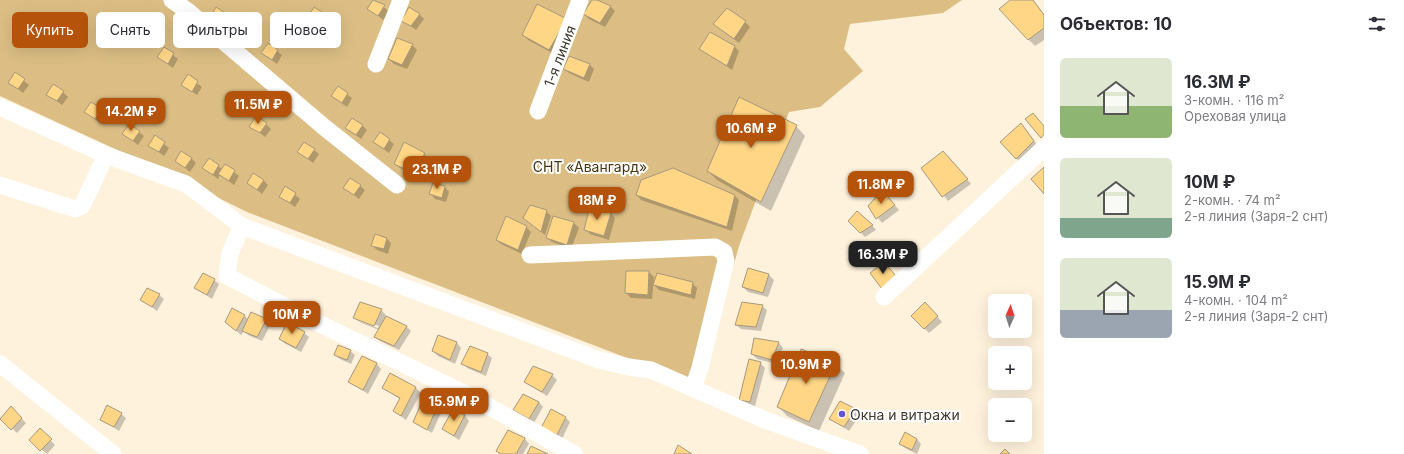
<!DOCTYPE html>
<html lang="ru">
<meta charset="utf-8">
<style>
body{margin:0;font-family:Inter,sans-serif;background:#f2f2f3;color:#2b2b33;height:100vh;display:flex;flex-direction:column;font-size:15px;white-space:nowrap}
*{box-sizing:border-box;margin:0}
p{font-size:13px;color:#7c7c81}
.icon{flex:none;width:22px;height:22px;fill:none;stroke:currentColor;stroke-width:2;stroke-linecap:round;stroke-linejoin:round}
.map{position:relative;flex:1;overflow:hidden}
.sheet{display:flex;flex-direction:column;background:#fff;width:360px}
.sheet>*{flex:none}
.hud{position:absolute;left:12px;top:12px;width:380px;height:36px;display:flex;gap:8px}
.needle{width:26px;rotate:3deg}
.tools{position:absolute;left:988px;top:294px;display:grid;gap:8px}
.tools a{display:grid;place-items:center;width:44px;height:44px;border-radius:6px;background:#fff;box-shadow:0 4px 16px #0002;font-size:20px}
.price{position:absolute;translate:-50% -34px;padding:0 9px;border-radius:8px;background:#b45309;color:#fff;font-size:13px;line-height:26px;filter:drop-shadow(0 1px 2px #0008)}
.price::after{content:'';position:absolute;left:50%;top:24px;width:12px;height:9px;margin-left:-6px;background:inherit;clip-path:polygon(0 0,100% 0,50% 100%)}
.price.active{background:#222;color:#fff}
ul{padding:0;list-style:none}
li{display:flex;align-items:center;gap:12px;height:100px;padding:0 16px}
li span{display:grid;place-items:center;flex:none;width:112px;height:80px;border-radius:6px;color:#555}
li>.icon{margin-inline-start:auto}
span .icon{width:48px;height:48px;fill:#fffc;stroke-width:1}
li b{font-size:17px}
h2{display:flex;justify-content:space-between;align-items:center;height:48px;padding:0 16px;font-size:17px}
.chip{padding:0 14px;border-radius:6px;background:#fff;box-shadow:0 4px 16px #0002;font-size:14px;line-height:36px}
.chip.active{background:#b45309;color:#fff}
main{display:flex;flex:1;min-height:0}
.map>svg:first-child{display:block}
.green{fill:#dcbe84}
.shadow{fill:#0003;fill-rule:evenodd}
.building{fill:#ffd686;stroke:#a5987e}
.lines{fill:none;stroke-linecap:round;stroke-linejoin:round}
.minor{stroke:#fff;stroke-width:17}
.poi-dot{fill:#6353cc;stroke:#fff;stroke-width:1.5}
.labels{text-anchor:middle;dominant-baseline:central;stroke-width:4;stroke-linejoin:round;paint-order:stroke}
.street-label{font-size:14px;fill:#3f392e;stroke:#fff}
.park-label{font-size:14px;fill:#463613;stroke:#fff}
.poi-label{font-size:14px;fill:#3f392e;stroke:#fff;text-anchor:start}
</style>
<main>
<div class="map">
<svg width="1044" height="454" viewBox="0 0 1044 454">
<rect width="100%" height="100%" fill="#fef2dc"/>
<polygon class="green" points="0,0 962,0 943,13 850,24 844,49 863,71 820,107 789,112 739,246 700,386 247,212 178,178 0,96"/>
<g class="shadow">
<polygon points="374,0 389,11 383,20 369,8"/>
<polygon points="593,0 611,7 615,11 605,27 589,19 584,14"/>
<polygon points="1011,0 1033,0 1044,14 1044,40 1035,46 1028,39"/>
<polygon points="216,9 231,20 225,28 211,17"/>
<polygon points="324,14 329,19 323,28 309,17"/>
<polygon points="419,14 424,19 416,30 402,20"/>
<polygon points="566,20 554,54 528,40 524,35"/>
<polygon points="745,22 750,27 739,43 714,24"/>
<polygon points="268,44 282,55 277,64 262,53"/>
<polygon points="412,45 417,50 407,69 394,64 389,59"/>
<polygon points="734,46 739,51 732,70 701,49"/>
<polygon points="164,48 178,59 173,68 158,57"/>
<polygon points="589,64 594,69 589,82 569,73 564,69"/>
<polygon points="15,74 29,85 23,93 9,82"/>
<polygon points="188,76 202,87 197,95 182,85"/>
<polygon points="338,88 352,98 347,107 332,96"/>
<polygon points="63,92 68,97 62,105 47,94"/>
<polygon points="246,104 251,108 245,117 231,106"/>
<polygon points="101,110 106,114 100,123 86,112"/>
<polygon points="266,124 271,129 265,137 251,126"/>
<polygon points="362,125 367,130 361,139 346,128"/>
<polygon points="796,126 805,136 771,211 717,180 708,171"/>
<polygon points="1025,129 1038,146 1021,163 1016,158"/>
<polygon points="139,132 144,136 138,145 124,134"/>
<polygon points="380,133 394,144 389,153 374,142"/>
<polygon points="155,137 169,148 164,156 149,145"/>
<polygon points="314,150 319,154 313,163 299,152"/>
<polygon points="424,154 429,159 418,177 400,168 395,164"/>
<polygon points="948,156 971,184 948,201 923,168"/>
<polygon points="191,158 196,163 190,172 176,161"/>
<polygon points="209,159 222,169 225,165 239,176 234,185 220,175 218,179 203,168"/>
<polygon points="263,180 268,185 262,194 248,183"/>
<polygon points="360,186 365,190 359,199 345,188"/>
<polygon points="286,187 300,199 295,207 280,196"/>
<polygon points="445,187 449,192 446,202 435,199 431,194"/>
<polygon points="637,195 735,196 739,200 732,231 641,200"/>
<polygon points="887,196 899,210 882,223 869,206"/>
<polygon points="590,207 611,214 615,218 609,240 590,234 585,229"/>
<polygon points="546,211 551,216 545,235 524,218"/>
<polygon points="553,217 574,223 579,228 571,249 552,242 547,238"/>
<polygon points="850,221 872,225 876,230 865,237"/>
<polygon points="526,227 531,232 522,254 501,244 497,240"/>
<polygon points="387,239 391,243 388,254 377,250 373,246"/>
<polygon points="749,269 769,275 774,280 768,297 748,292 743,287"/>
<polygon points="649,272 654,277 652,299 631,298 626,293"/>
<polygon points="214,280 219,284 212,299 195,288"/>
<polygon points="692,283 697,288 695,299 659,290 654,285"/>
<polygon points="159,295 164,299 157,311 142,300"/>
<path d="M360,303l21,7 5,5 -1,2 22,10 4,4 -12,19 -19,-9 -5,-4 4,-7 -20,-8 -5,-5zM358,319l21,7 -1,2 -20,-7z"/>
<polygon points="762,306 767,310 761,331 741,329 736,325"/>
<polygon points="930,308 942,322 929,333 912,316"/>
<polygon points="245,316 249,320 266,320 271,324 262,341 248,335 244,331 241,335 226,322"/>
<polygon points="304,333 309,337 301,352 284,343 280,339"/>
<polygon points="439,336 457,343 461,348 455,364 438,356 433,351"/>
<polygon points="755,339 779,343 783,348 777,364 757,359 752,354"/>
<polygon points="350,351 355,355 351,364 340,359 335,355"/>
<polygon points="487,354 492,358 486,376 467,368 463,363"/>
<polygon points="363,357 377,364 381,369 368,394 350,382"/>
<polygon points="760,363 765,368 755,406 745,404 740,400"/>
<polygon points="835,364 845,373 819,431 787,416 778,406"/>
<polygon points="390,374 416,388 421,393 406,420 394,411 400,399 383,388"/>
<polygon points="552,375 557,380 547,396 525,382"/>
<polygon points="523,395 539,402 543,407 534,423 514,410"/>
<polygon points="438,403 443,408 432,433 414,422"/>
<polygon points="11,408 26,423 17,433 1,418"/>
<polygon points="855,410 860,415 849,431 831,419"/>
<polygon points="121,414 126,418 119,431 101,419"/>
<polygon points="465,416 469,421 459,440 443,429"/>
<polygon points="566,418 570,422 562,439 543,428"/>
<polygon points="40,430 55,445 47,454 30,440"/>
<polygon points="508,431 525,439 529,444 523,454 500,454 498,451"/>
<polygon points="917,439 921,444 917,454 905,448 901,444"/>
</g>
<g class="building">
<polygon points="373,0 385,5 378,16 367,9"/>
<polygon points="592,0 597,0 611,6 600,23 583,14"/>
<polygon points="1010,0 1033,0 1044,15 1044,28 1028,40 999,9"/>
<polygon points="537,4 567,19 549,50 522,35"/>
<polygon points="216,7 227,14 220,24 210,17"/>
<polygon points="314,7 325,14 318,24 308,17"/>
<polygon points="409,7 420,14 411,26 401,21"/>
<polygon points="727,8 746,21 734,39 713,24"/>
<polygon points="710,32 735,46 727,66 699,49"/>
<polygon points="397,38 413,44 402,65 388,59"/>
<polygon points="268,43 278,50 272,60 261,53"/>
<polygon points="164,47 174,53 168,64 157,57"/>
<polygon points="569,56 590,64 584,78 563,69"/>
<polygon points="15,72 25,79 18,89 8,83"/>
<polygon points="188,74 198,81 192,92 181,85"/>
<polygon points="53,84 64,91 57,101 46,95"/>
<polygon points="338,86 348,93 342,103 331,96"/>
<polygon points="236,96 247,103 240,113 229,106"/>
<polygon points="739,97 797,125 761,202 707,171"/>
<polygon points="91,102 102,109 95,119 84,112"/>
<polygon points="1033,113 1044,126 1044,134 1041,138 1025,119"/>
<polygon points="256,116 267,123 260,133 249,127"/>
<polygon points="352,118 363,125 356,135 345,128"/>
<polygon points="1021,123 1034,141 1016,159 1000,142"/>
<polygon points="129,124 140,131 133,141 122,134"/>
<polygon points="380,132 390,139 384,149 373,142"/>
<polygon points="155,135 165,142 159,152 148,146"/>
<polygon points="304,142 315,149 308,159 297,152"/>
<polygon points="404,142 425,153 413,173 394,164"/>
<polygon points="181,151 192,158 185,168 175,161"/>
<polygon points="943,151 968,179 942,197 921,168"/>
<polygon points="209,158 219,165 213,175 202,168"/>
<polygon points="225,164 235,170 229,181 218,174"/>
<polygon points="1044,167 1044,194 1031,179"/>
<polygon points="673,168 735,195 727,227 636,195 641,180"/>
<polygon points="253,173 264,180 257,190 247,183"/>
<polygon points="350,178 361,185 354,195 343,188"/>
<polygon points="433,183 445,186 442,198 429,194"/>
<polygon points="285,186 296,193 290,203 279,197"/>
<polygon points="882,190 895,205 876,219 868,206"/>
<polygon points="530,205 547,210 541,232 523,218"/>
<polygon points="590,206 611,213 604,236 584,230"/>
<polygon points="857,211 873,225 860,233 848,221"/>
<polygon points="506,216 527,226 518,250 496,240"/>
<polygon points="553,216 574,222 567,245 546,238"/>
<polygon points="375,234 387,238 384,249 371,246"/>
<polygon points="884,262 896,276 882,289 870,273"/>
<polygon points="748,268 769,274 763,293 742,287"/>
<polygon points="626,271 649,271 648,295 625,293"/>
<polygon points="203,273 215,279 207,295 194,288"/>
<polygon points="657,273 693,282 691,295 653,285"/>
<polygon points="147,288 160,294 152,307 140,300"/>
<polygon points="360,302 382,309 374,326 353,318"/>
<polygon points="742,302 763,305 756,327 735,325"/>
<polygon points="925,302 938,316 924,329 911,316"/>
<polygon points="232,308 245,315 236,331 225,322"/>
<polygon points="251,312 267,319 257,337 242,331"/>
<polygon points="386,316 407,326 394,346 374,337"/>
<polygon points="287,322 305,332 296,348 279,339"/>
<polygon points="438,335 457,342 450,360 432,351"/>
<polygon points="754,338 779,342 772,360 751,354"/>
<polygon points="338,345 351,350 347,360 334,355"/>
<polygon points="470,346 488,353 481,372 461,364"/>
<polygon points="801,349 836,363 809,422 777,407"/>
<polygon points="362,356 377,363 363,390 348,382"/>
<polygon points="749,359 761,362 750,402 739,400"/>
<polygon points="533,366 553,374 542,392 524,382"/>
<polygon points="390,373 416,387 401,416 393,411 400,398 382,388"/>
<polygon points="523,394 539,402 529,419 513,410"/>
<polygon points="424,397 439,403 427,430 413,422"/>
<polygon points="840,401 856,409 844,427 829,419"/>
<polygon points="107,405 122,413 114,427 100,420"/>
<polygon points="11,406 22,418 11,430 0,419"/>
<polygon points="453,409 465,415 454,436 442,429"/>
<polygon points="551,409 566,417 557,435 541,428"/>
<polygon points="40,428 52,439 40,451 29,440"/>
<polygon points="508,430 525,438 516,454 501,454 496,451"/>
<polygon points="905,432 917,439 912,450 899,444"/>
<polygon points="678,445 692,454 674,454"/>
<polygon points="531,446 548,454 527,454"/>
<polygon points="1005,449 1010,454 1000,454"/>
</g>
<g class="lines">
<g class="minor">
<polyline points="172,0 189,12 324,127 397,185"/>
<polyline points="376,64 401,0"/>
<polyline points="0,107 106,155 186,184 242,226 599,360 629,367 651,370 765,420 860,454"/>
<path id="s1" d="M538,111l42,-111"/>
<polyline points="0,185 75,209 82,206 106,155"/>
<polyline points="242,226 230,253 227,276 318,323 474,398 574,454"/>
<polyline points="530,255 715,247 724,252 726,261 700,368 693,388"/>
<polyline points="884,297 1044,148"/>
<polyline points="0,364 113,454"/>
</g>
</g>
<circle class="poi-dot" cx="842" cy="414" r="4"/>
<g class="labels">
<g class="street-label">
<text stroke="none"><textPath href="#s1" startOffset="59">1-я линия</textPath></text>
</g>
<g class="park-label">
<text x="590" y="166">СНТ «Авангард»</text>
</g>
<g class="poi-label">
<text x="850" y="414">Окна и витражи</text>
</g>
</g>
</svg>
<div class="tools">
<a><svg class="needle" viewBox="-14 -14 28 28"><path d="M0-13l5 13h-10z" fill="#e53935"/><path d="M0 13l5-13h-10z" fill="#7c7c81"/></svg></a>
<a>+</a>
<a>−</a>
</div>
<b class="price" style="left:258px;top:125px">11.5M ₽</b>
<b class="price" style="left:131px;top:132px">14.2M ₽</b>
<b class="price" style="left:751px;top:149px">10.6M ₽</b>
<b class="price" style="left:437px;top:190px">23.1M ₽</b>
<b class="price" style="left:881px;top:205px">11.8M ₽</b>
<b class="price" style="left:597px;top:221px">18M ₽</b>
<b class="price active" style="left:883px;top:275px">16.3M ₽</b>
<b class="price" style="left:292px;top:335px">10M ₽</b>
<b class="price" style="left:806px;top:385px">10.9M ₽</b>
<b class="price" style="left:454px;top:422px">15.9M ₽</b>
<div class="hud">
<a class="chip active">Купить</a>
<a class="chip">Снять</a>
<a class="chip">Фильтры</a>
<a class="chip">Новое</a>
</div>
</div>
<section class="sheet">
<h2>Объектов: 10<svg class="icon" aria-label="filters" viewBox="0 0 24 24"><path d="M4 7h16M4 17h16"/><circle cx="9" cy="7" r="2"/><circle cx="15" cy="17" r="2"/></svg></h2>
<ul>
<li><span style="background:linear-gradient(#dfe7d0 60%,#8fb573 0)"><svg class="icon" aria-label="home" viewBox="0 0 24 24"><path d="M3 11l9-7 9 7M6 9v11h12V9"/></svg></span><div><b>16.3M ₽</b><p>3-комн. · 116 m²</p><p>Ореховая улица</p></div></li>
<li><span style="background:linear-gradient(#dfe7d0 75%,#7fa58c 0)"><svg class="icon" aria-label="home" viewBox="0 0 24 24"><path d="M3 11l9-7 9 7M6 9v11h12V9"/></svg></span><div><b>10M ₽</b><p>2-комн. · 74 m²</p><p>2-я линия (Заря-2 снт)</p></div></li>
<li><span style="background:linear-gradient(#dfe7d0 65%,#9aa5b1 0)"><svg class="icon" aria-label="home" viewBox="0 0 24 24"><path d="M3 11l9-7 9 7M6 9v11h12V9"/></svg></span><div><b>15.9M ₽</b><p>4-комн. · 104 m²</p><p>2-я линия (Заря-2 снт)</p></div></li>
</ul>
</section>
</main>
